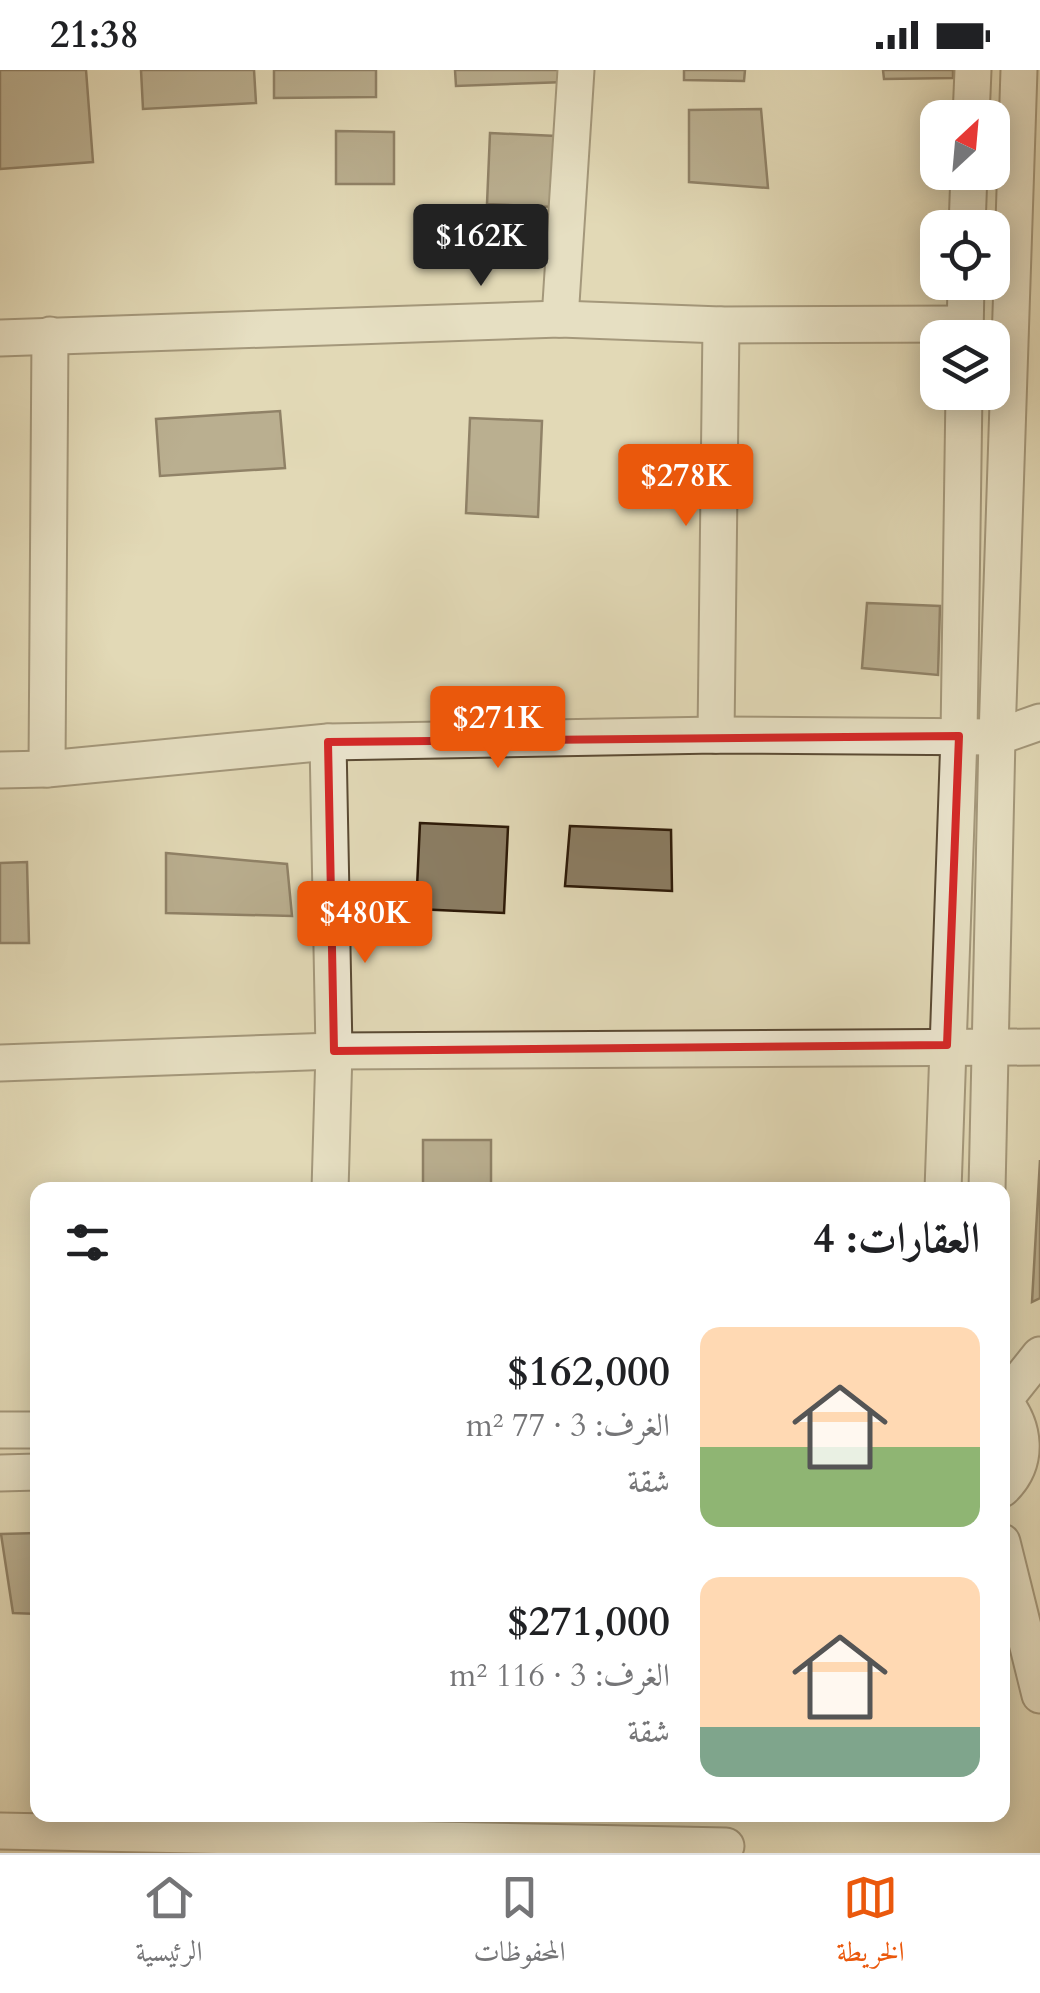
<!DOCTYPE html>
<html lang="ar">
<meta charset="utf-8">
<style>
body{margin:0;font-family:Cardo,Amiri,serif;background:#f2f2f2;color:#202124;direction:rtl;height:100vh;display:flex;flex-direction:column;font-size:38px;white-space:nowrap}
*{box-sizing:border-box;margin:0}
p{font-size:32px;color:#757577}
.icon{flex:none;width:55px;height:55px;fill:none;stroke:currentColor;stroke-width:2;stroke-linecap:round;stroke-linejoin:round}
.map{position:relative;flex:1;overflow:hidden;direction:ltr}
.details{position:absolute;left:30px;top:1112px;width:980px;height:640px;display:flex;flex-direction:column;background:#fff;border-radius:20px;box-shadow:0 5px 25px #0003;direction:rtl}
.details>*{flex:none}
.needle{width:65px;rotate:26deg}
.tools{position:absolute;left:920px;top:30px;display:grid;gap:20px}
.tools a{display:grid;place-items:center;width:90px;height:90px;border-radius:20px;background:#fff;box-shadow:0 5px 25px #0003;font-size:50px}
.price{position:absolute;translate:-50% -85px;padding:0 22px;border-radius:10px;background:#ea580c;color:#fff;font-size:32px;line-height:65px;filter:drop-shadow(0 2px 5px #0008)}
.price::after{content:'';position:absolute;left:50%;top:60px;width:30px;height:22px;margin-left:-15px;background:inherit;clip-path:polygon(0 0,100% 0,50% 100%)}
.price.selected{background:#222;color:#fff}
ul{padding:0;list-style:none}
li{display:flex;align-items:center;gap:30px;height:250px;padding:0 30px}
li span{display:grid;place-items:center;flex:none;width:280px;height:200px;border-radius:20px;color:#555}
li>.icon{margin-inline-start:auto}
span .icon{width:120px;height:120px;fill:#fffc;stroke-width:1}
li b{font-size:42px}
h2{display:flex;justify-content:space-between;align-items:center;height:120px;padding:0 30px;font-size:42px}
.status{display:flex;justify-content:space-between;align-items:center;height:70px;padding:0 50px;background:#fff;direction:ltr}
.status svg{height:28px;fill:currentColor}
.menu{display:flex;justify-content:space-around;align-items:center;height:140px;border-top:2px solid #e0e0e0;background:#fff;font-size:28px;color:#757577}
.menu a{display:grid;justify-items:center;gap:5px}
.menu .selected{color:#ea580c}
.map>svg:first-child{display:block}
.building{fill:#8b7d63;stroke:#2d1a08;stroke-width:2.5}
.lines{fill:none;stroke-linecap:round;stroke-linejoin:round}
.street-casing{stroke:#5a4a34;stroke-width:39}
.street{stroke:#ece6d0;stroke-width:35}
.marked{fill:none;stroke:#d62828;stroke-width:8;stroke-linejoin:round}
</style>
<div class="status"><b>21:38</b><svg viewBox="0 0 49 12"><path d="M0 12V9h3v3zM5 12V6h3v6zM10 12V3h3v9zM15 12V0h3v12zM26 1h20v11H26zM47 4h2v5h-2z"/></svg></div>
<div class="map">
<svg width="1040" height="1783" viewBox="0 0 1040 1783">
<rect width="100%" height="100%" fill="#e2d9b7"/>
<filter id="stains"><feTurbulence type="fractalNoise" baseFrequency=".002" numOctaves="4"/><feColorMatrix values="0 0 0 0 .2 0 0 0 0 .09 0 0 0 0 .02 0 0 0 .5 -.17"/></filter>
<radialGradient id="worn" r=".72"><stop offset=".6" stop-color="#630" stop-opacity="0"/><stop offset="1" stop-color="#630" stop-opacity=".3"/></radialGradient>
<g class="building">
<polygon points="0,0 86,0 93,92 0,99"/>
<polygon points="141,0 254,0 256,33 143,39"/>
<polygon points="274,0 376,0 376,27 274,28"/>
<polygon points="455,0 565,0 565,12 456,16"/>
<polygon points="684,0 745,0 744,11 684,10"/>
<polygon points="883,0 953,0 953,8 884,9"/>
<polygon points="761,39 768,118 689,112 689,40"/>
<polygon points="336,61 394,62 394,114 336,114"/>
<polygon points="490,63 556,66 554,137 487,134"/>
<polygon points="280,341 285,398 160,406 156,349"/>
<polygon points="470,348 542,351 538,447 466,443"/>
<polygon points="867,533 940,536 938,605 862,598"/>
<polygon points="420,753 508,757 504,843 416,839"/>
<polygon points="570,756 671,760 672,821 565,816"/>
<polygon points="166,783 287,794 292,846 166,843"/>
<polygon points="27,792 29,873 0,873 0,793"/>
<rect x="423" y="1070" width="68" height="50"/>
<polygon points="1040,1090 1040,1228 1032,1232"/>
<polygon points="38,1463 38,1544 13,1543 1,1464"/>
</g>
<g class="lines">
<defs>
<g id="street">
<polyline points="971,48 973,0"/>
<polyline points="967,158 969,102"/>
<polyline points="560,249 576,0"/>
<polyline points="0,268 560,249 721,255 965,254"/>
<polyline points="965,268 966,212"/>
<polyline points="716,665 721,255"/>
<polyline points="328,672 334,981 330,1120"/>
<polyline points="47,699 50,265"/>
<polyline points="0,700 47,699 328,672 716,665 997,667 1040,652"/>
<polyline points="0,993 334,981 1040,977"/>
<polyline points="943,1120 959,666 964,322"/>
<polyline points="987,1120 997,667 1019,0"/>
<path d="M1002,1329c23,27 28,63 0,90"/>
<polyline points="1004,1330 1040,1285"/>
<polyline points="0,1360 38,1360"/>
<polyline points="0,1403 38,1402"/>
<polyline points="1002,1472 1040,1625"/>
<polyline points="0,1761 726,1776"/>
</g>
</defs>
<use href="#street" class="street-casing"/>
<use href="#street" class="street"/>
</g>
<path d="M0 0H1040V1783H0ZM959,666l-12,309 -613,6 -6,-309z" fill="#e2d9b7" fill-opacity=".55" fill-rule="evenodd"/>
<path class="marked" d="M959,666l-12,309 -613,6 -6,-309z"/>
<rect width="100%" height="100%" filter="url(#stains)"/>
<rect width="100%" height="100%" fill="url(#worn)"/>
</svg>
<div class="tools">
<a><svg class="needle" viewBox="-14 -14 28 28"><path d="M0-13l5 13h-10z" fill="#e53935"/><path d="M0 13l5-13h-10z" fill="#757577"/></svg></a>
<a><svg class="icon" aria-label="locate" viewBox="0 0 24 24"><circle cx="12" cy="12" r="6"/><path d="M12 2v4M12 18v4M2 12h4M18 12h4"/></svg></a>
<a><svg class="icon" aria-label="layers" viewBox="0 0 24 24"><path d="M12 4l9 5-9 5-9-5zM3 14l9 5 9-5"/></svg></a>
</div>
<b class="price selected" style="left:481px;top:219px">$162K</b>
<b class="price" style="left:686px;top:459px">$278K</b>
<b class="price" style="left:498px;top:701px">$271K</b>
<b class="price" style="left:365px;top:896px">$480K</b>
<section class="details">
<h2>العقارات: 4<svg class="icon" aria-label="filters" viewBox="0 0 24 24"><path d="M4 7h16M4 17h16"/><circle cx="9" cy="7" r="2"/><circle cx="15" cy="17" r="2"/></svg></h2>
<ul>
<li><span style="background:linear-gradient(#ffd9b3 60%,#8fb573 0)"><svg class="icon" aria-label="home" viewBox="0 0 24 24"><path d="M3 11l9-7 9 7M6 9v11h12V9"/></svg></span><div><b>$162,000</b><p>الغرف: 3 · 77 m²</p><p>شقة</p></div></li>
<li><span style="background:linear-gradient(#ffd9b3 75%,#7fa58c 0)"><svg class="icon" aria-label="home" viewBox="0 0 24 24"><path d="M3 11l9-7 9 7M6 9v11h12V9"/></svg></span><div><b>$271,000</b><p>الغرف: 3 · 116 m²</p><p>شقة</p></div></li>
</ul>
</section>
</div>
<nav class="menu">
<a class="selected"><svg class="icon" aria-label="map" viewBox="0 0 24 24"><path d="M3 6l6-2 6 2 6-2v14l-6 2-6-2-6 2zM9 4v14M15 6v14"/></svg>الخريطة</a>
<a><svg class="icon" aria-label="saved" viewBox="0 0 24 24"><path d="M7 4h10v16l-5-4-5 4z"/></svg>المحفوظات</a>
<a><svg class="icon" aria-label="home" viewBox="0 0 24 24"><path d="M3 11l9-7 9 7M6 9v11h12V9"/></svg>الرئيسية</a>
</nav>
